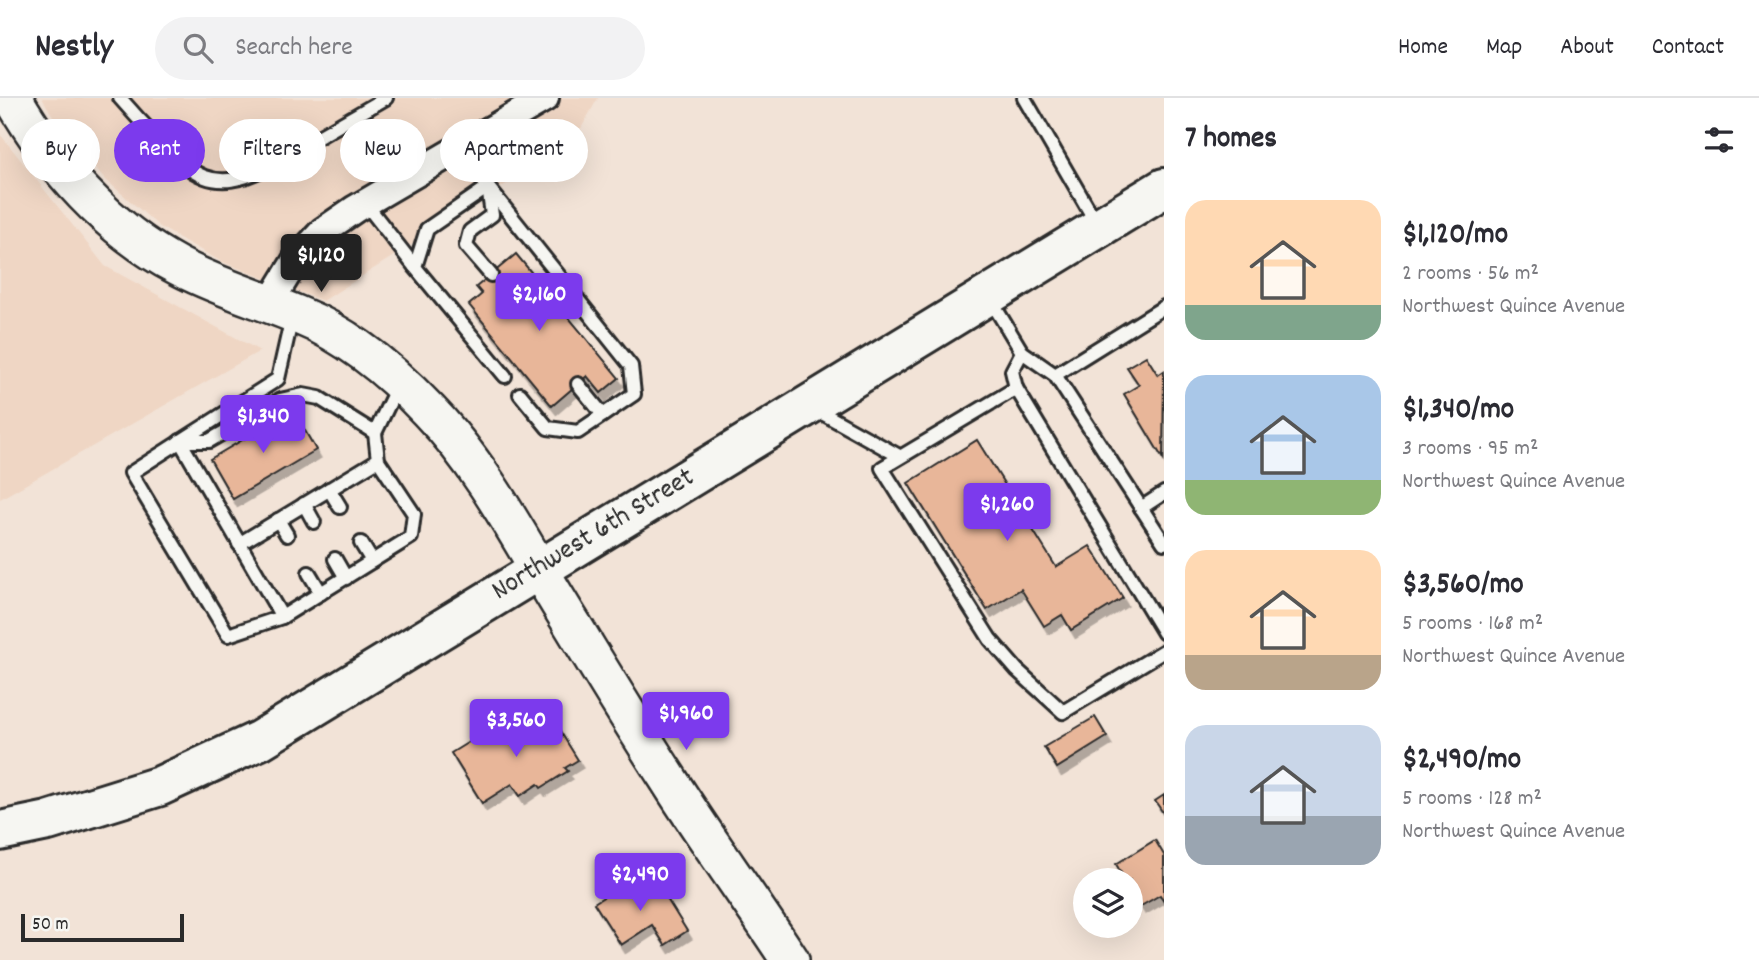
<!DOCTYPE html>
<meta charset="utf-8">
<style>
body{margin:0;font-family:Dekko,sans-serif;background:#f2f2f3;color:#2b2b33;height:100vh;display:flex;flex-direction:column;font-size:26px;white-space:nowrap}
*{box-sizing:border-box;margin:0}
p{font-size:23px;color:#7c7c81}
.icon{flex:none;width:38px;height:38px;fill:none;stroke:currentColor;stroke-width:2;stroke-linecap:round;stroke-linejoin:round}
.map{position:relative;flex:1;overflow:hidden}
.side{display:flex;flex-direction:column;background:#fff;width:595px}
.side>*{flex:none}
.top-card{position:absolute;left:21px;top:21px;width:665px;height:63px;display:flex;gap:14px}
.buttons{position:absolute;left:1073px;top:770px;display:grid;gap:14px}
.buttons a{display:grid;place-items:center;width:70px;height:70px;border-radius:50%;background:#fff;box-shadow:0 7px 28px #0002;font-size:35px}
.scale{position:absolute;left:21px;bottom:18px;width:163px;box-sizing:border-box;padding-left:7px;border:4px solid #2b2b2b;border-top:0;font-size:19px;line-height:24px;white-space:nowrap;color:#2b2b2b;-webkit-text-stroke:5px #f6f6f2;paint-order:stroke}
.price{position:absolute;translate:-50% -60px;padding:0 16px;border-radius:7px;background:#7c3aed;color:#fff;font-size:23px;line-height:46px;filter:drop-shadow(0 2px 4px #0008)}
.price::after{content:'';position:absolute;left:50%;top:42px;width:21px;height:16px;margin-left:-10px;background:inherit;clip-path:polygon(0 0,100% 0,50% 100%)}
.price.current{background:#222;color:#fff}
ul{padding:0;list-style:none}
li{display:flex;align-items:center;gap:21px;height:175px;padding:0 21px}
li span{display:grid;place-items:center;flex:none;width:196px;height:140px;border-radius:21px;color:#555}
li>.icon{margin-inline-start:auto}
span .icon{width:84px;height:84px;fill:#fffc;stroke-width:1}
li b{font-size:30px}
h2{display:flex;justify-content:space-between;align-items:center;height:84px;padding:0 21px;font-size:30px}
.chip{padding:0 24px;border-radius:32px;background:#fff;box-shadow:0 7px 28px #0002;font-size:24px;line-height:63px}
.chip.current{background:#7c3aed;color:#fff}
header{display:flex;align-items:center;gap:42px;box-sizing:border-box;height:98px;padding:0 35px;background:#fff;border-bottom:2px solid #e1e1e2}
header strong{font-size:33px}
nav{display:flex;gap:38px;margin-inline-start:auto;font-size:24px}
.search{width:490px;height:63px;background:#f2f2f3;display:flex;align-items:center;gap:18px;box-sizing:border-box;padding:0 24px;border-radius:38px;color:#7c7c81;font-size:26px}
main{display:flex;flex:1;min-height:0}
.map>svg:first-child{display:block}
.built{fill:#efd6c4}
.building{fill:#e8b699;stroke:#2b2b2b;stroke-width:2;filter:url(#shadow)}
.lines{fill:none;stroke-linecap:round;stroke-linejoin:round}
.lane-casing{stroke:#2b2b2b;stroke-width:18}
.street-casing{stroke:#2b2b2b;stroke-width:32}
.secondary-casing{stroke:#2b2b2b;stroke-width:42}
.primary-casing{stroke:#2b2b2b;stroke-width:44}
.lane{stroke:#f6f6f2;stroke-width:12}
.street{stroke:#f6f6f2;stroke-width:26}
.secondary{stroke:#f6f6f2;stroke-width:37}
.primary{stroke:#f6f6f2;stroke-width:38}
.labels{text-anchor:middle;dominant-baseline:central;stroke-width:7;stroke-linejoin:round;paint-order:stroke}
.street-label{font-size:28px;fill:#2b2b2b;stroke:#f6f6f2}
</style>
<header>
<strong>Nestly</strong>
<div class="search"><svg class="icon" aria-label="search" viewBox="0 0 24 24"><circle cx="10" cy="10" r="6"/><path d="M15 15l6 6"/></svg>Search here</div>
<nav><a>Home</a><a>Map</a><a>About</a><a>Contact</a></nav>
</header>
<main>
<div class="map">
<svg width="1164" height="862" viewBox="0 0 1164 862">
<defs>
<filter id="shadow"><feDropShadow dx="4.5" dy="8" stdDeviation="0" flood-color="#0004"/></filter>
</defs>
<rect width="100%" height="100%" fill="#f2e3d7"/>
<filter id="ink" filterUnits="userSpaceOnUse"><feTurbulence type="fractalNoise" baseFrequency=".0143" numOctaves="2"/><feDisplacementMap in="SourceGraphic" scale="14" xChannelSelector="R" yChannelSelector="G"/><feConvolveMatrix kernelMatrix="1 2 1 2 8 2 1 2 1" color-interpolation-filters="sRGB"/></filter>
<g filter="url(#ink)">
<g class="built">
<polygon points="42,0 598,0 574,43 323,203 220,163 160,129 105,81 54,20"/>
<polygon points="0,36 105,168 260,253 0,401"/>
</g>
<g class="building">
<polygon points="516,156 619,280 601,295 587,278 552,308 469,207 482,196 476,189"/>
<polygon points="1146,258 1158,277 1164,273 1163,361 1124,296 1139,287 1127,269"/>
<polygon points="293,312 316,352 233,401 210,361"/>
<polygon points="977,342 1056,469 1090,448 1123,500 1071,532 1062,517 1044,528 1021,491 987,512 908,385"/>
<polygon points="547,612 578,662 565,670 568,673 541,690 538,686 520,698 512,686 482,705 451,655 485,634 493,646"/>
<polygon points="1095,619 1107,639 1057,670 1044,649"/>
<polygon points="1164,697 1164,716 1155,703"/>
<polygon points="1155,742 1164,757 1164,803 1160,797 1141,808 1130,791 1130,782 1125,782 1116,766"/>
<polygon points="654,780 687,833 665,847 652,827 621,847 594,805 624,786 630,795"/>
</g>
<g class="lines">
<defs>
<g id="lane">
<path d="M120,0c12,14 25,28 38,41 32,36 57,55 105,30l123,-71"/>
<polyline points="1024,0 1097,126"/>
<polyline points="458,51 488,89 427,131 415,169 505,278"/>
<polyline points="488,89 631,268 634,296 578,334 548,330 520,296"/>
<polyline points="488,89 492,117 470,133 466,148 491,177"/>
<polyline points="365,105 415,169"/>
<polyline points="990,201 1022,254 1012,273 1016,290"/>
<polyline points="292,219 278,281 131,375 228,537 282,519 411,439 414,416 378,362 375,335 398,287"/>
<polyline points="1022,254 1055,277 1164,445"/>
<polyline points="1055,277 1164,209"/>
<polyline points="578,286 603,317"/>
<polyline points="815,311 899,358"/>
<polyline points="329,391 340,409"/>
<polyline points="304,406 314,424"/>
<polyline points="1141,410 1164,395"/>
<polyline points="278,422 287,437"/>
<polyline points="361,445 372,463"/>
<polyline points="239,446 378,362"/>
<polyline points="335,461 346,480"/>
<polyline points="309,475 321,495"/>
<polyline points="282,519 180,343 209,343 280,302 303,297 319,300 375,335"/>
<polyline points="1164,535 1016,290 882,370 990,541 1017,572 1063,614 1164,553"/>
</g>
<polyline id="street" points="269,206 296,162 323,133 355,111 545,0"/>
<path id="secondary" d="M13,0c39,68 95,131 165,168 39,21 82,33 122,50 50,20 93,57 129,95 59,61 98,142 143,213 31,51 62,102 95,153 39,62 83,122 123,183"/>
<polyline id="primary" points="0,733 48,723 160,688 260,642 1164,90"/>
</defs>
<use href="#lane" class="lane-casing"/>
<use href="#street" class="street-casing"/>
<use href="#secondary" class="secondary-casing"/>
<use href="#primary" class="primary-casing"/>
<use href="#lane" class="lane"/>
<use href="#street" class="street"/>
<use href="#secondary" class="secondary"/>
<use href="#primary" class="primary"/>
</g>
</g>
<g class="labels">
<g class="street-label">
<text transform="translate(594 438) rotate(-31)">Northwest 6th Street</text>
</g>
</g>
</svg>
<div class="buttons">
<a><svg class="icon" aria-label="layers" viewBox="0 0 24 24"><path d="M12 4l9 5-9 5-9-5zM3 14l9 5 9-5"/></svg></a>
</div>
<div class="scale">50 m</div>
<b class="price current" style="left:321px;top:196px">$1,120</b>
<b class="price" style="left:539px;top:235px">$2,160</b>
<b class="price" style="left:263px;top:357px">$1,340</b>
<b class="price" style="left:1007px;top:445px">$1,260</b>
<b class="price" style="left:686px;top:654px">$1,960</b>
<b class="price" style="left:516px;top:661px">$3,560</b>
<b class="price" style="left:640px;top:815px">$2,490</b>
<div class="top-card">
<a class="chip">Buy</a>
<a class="chip current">Rent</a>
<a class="chip">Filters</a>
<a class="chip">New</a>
<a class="chip">Apartment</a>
</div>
</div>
<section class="side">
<h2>7 homes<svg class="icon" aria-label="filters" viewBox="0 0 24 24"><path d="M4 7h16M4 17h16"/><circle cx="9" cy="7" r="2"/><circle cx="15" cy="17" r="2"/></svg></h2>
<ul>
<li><span style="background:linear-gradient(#ffd9b3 75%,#7fa58c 0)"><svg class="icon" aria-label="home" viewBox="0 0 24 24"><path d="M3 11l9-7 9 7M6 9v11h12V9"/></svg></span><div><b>$1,120/mo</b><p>2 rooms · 56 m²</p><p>Northwest Quince Avenue</p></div></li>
<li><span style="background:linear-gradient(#a9c7e8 75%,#8fb573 0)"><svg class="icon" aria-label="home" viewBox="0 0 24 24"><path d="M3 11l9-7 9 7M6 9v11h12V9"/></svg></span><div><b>$1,340/mo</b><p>3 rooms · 95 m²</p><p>Northwest Quince Avenue</p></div></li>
<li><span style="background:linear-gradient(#ffd9b3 75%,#b9a48a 0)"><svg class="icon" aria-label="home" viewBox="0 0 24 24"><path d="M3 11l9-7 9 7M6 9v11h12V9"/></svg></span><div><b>$3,560/mo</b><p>5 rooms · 168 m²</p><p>Northwest Quince Avenue</p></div></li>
<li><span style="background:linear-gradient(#c9d6e8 65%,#9aa5b1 0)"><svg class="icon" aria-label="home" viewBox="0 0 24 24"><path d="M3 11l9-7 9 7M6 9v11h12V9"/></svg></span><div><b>$2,490/mo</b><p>5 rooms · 128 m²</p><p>Northwest Quince Avenue</p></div></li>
</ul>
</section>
</main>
